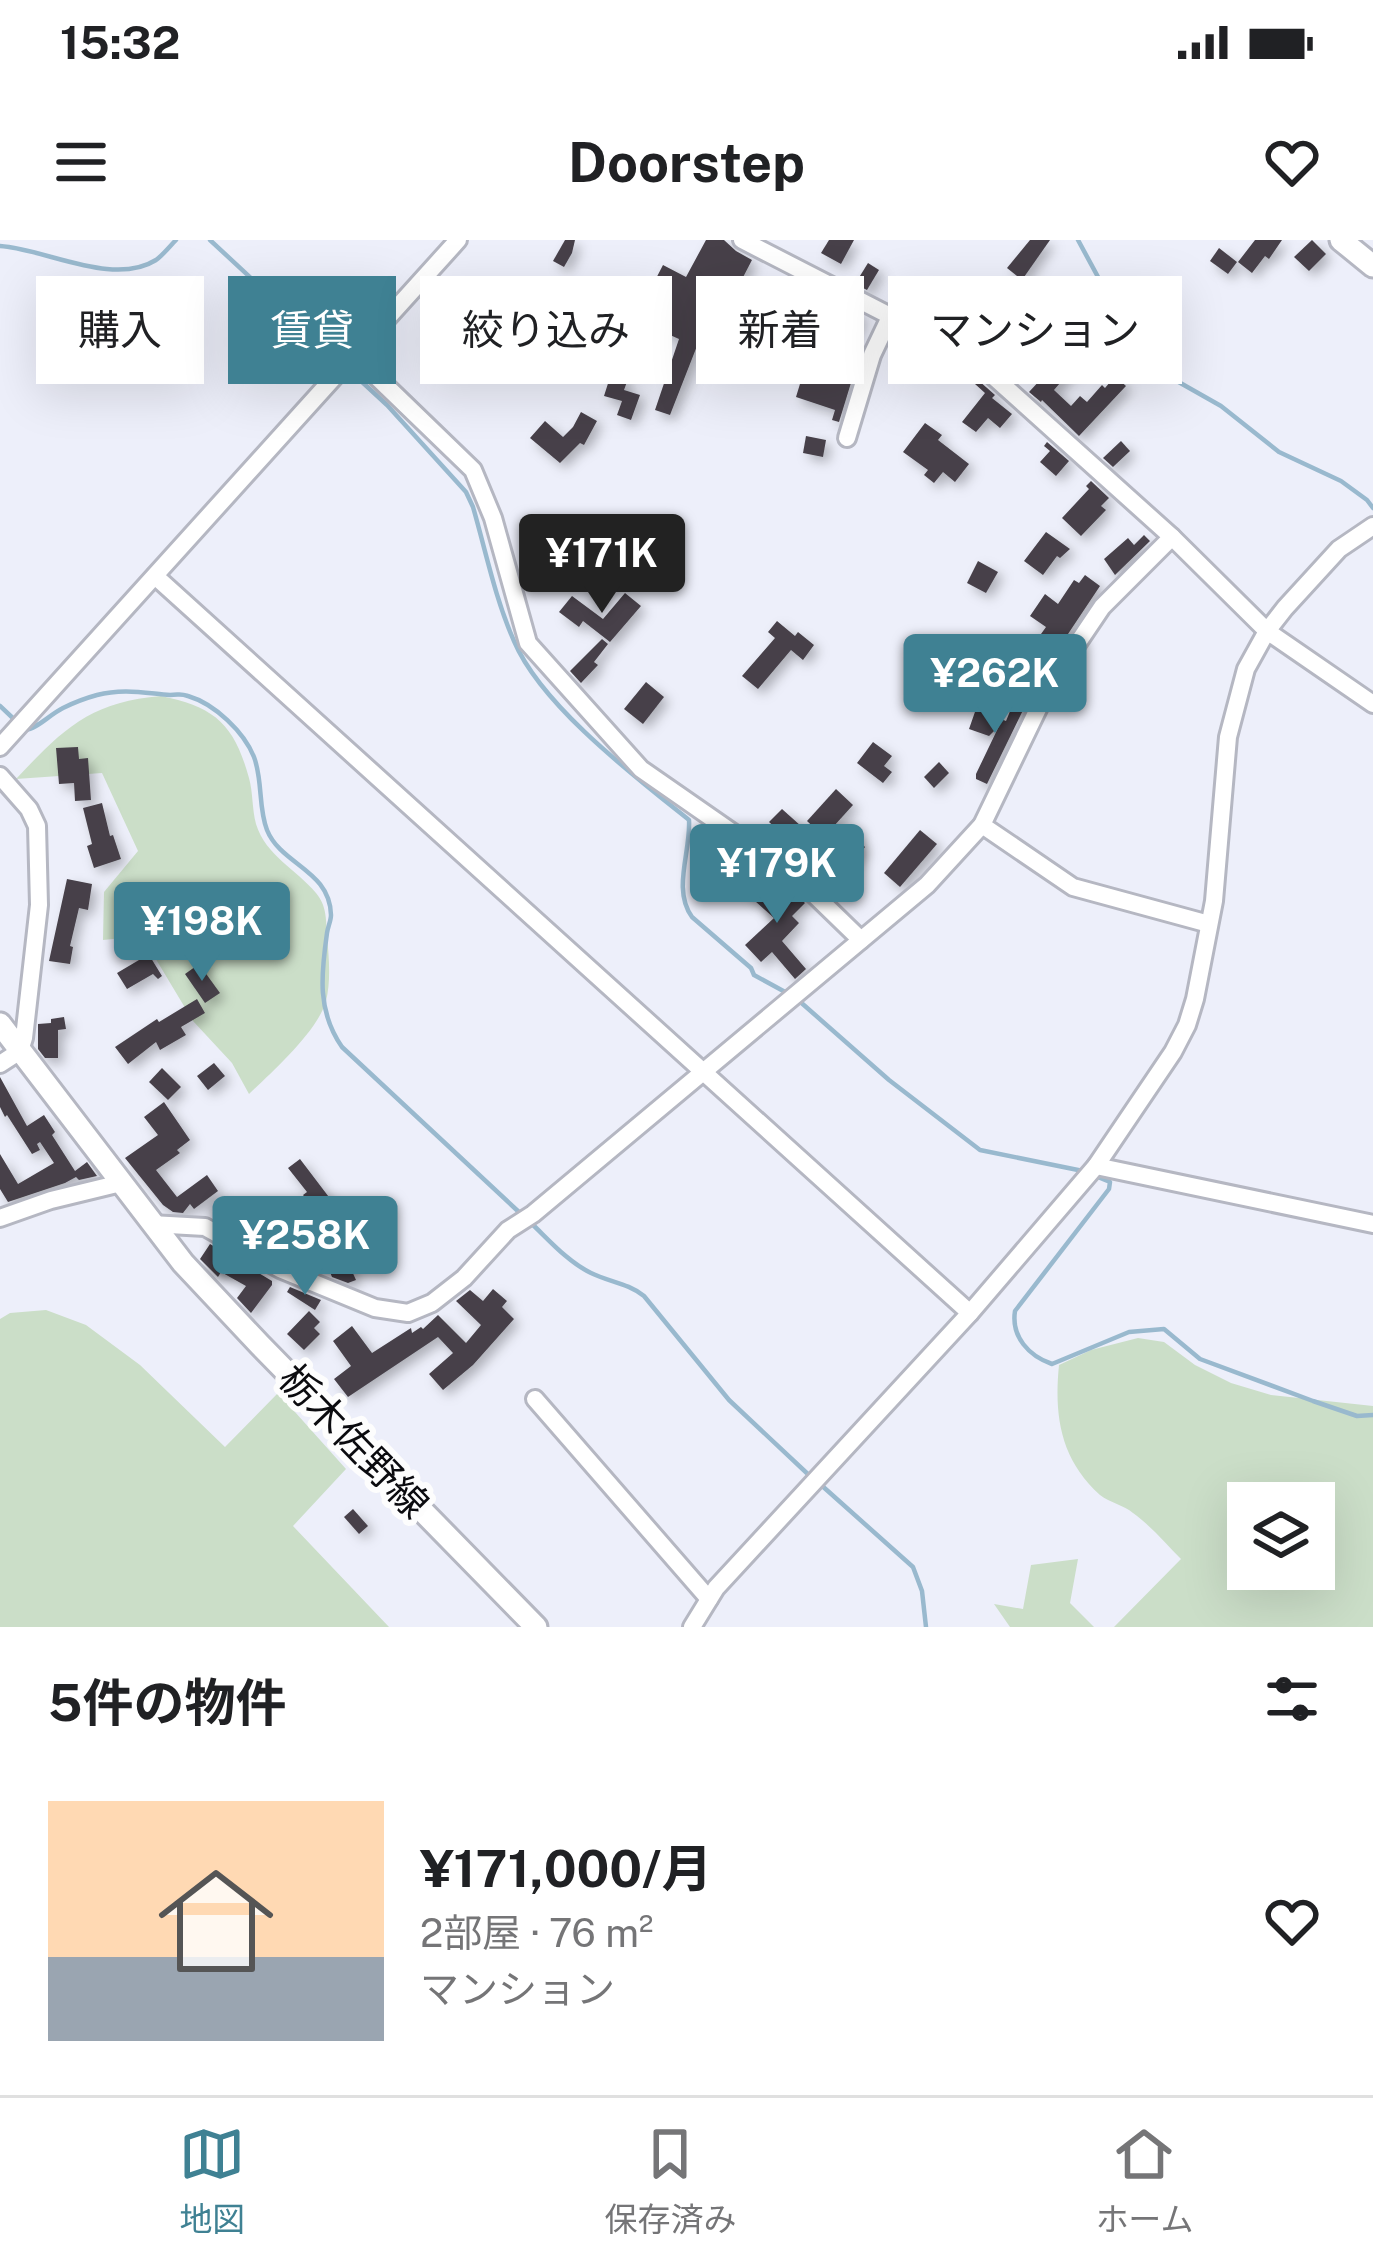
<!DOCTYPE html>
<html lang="ja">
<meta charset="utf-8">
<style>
body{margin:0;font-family:"Public Sans","Noto Sans JP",sans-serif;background:#f6f6f6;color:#202124;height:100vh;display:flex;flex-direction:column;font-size:45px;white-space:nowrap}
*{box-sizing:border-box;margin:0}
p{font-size:39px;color:#757577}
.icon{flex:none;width:66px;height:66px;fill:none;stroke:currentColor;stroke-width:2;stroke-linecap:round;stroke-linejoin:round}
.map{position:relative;height:1387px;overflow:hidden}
.drawer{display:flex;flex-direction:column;background:#fff;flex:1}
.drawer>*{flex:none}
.banner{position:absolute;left:36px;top:36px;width:1302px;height:108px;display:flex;gap:24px}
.tools{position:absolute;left:1227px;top:1242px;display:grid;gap:24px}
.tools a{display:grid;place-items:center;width:108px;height:108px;border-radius:0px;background:#fff;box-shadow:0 12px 48px #0002;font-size:60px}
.price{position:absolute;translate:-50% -102px;padding:0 27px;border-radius:12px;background:#3f8193;color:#fff;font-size:39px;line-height:78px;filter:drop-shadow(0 3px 6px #0008)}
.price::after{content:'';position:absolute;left:50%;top:72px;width:36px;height:27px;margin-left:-18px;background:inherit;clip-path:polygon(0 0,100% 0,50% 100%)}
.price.active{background:#222;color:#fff}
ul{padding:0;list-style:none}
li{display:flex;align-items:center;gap:36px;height:300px;padding:0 48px}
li+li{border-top:3px solid #e0e0e0}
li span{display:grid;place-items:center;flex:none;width:336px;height:240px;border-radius:0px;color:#555}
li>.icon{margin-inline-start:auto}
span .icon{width:144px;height:144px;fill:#fffc;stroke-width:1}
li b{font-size:51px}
h2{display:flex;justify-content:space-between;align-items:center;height:144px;padding:0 48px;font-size:51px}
.chip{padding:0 42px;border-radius:0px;background:#fff;box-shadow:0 12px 48px #0002;font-size:42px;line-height:108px}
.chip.active{background:#3f8193;color:#fff}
.status{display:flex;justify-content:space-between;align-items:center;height:84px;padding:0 60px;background:#fff;direction:ltr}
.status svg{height:33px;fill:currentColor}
header{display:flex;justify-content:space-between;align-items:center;height:156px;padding:0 48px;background:#fff;font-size:54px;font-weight:700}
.dock{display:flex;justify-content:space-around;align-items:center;height:168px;border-top:3px solid #e0e0e0;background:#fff;font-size:33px;color:#757577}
.dock a{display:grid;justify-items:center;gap:6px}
.dock .active{color:#3f8193}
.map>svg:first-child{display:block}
.green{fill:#cbdec8;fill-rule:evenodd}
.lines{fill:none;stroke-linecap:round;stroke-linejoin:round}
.stream{stroke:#99b9ce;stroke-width:4.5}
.building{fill:#474149;filter:url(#shadow)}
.minor-casing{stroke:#b5b7c2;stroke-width:22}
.major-casing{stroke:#b5b7c2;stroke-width:27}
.minor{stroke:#fff;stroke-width:16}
.major{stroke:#fff;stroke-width:21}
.labels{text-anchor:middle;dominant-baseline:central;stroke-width:12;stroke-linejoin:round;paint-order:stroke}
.street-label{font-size:39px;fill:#0b0b0f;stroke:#fdfdfd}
</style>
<div class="status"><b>15:32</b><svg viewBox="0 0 49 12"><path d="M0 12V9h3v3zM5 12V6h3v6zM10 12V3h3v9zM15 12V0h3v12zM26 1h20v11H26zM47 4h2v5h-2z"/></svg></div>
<header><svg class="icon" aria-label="menu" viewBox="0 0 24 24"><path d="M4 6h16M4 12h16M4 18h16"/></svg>Doorstep<svg class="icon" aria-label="heart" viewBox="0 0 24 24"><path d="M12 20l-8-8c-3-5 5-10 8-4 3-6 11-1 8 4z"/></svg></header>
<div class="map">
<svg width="1373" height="1387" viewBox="0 0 1373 1387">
<defs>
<filter id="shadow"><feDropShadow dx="5.5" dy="5.5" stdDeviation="6" flood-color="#0004"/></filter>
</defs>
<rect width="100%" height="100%" fill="#edeffa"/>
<g class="green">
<path d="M161,456c54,11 73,28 88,82 4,14 3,31 7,46 10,32 40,45 60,69 11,13 10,27 11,44 2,19 4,45 -1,64 -8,30 -55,72 -77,93l-17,-31 -39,-42 -51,-85 -39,4 1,-48 34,-41 -36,-78 -86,6c47,-50 74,-77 145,-83z"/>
<polygon points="46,1070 86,1085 140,1125 225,1207 278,1153 346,1229 293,1286 389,1387 0,1387 0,1079 10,1073"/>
<path d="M1138,1098l26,4 31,23 36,18 40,12 102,11v221h-259l67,-68c-15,-15 -30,-33 -48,-46 -9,-8 -23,-10 -33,-18 -40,-36 -46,-80 -41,-130l32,-15zM1248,1263h66v66h-66z"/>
<polygon points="1078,1319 1070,1363 1094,1387 1010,1387 994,1364 1023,1369 1031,1325"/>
</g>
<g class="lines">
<g class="stream">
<polyline points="210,0 339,120"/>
<polyline points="1078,0 1137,109 1168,136 1221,166 1279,212 1341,241 1367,260 1373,268"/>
<path d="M0,6c46,3 113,41 156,14 7,-5 14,-14 20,-20"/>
<path d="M347,128l40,37 79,87 7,15c13,45 22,91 41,134 27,64 120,135 175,179 2,32 -17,69 3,97l59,51 3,7 33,18"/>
<polyline points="0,466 17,482"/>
<path d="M25,490c12,-1 24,-15 38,-22 10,-5 23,-10 34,-13 26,-7 48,-2 73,0 10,0 9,-2 18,1 27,8 56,36 66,61 9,24 4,50 13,73 14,35 63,40 64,85 0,6 -3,11 -4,18 -6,42 -10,78 15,114l178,166"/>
<polyline points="797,759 889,840 980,910 1083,931"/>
<path d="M1093,935l17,7 -1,7 -94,122c-4,26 14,45 37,53l77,-32 35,-3 36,30 113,42 44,15 16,-1"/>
<path d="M531,983c18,17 37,39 60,50 18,9 37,10 53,23l85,104 82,77"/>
<polyline points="820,1244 913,1327 922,1351 926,1387"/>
</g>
</g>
<g class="building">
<polygon points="565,0 575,0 572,13 564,27 553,21"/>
<polygon points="706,0 724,0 736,11 752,20 739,45 724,37 670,175 655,170 679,99 661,91 671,64 649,52 663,25 686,37"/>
<polygon points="829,0 854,0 841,24 821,13"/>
<polygon points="1030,0 1050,0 1022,40 1007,28"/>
<polygon points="1255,0 1282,0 1269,19 1265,16 1252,33 1238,22"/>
<polygon points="1312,0 1326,14 1309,31 1294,17"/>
<polygon points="1219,8 1237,22 1228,34 1210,21"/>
<polygon points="868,23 879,30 867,50 855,44"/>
<polygon points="808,48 818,53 807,84 797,80"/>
<polygon points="994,53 1011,66 992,91 975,77"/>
<polygon points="846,68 861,75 851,100 835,94"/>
<polygon points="1027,83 1040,94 1007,131 995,121"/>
<polygon points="850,103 862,107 839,182 832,180 835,170 796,157 803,134 835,144"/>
<polygon points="803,110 816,114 809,134 797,129"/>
<polygon points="1067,111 1079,121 1054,150 1071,166 1080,156 1087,162 1102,145 1105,148 1115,136 1126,146 1079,196 1042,160 1041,162 1029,152"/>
<polygon points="611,134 628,139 624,150 640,155 631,180 617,175 622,161 604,156"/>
<polygon points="978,140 995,155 992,158 1012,174 1000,188 988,178 976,192 962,182 985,153 975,144"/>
<polygon points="581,172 597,181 584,205 580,203 560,223 530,198 545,181 563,197 573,187"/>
<polygon points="925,183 942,195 938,200 969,224 955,242 943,232 934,243 924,235 928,230 903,212"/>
<polygon points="806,196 826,200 823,217 803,213"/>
<polygon points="1121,201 1130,211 1113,227 1103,218"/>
<polygon points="1047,202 1069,221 1056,236 1040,222 1050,211 1044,206"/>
<polygon points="1091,241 1109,258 1101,266 1106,270 1081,296 1062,278 1089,249 1086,246"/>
<polygon points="1046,292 1070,309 1060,318 1057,316 1043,335 1024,321"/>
<polygon points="1144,295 1150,301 1115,335 1104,319 1128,298 1134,305"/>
<polygon points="978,321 998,332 986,353 967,343"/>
<polygon points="1085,335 1100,346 1054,415 1036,401 1046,387 1030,376 1045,354 1058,364 1074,340 1079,343"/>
<polygon points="625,353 641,366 610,402 583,381 579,387 559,372 572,356 603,379"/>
<polygon points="777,381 795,396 798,392 814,405 803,420 791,410 758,449 742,436 775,398 768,392"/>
<polygon points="602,399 608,404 594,422 598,425 581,443 570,431"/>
<polygon points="646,442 664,457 643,484 624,469"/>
<polygon points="1016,457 1027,462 987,544 976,539 976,534 999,486 989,496 969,489 976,469 1006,481"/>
<polygon points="873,502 892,516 884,526 892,532 883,543 857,523"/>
<polygon points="78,507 79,519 88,518 91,560 75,561 74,543 59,544 56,508"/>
<polygon points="939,522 949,533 934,548 924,537"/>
<polygon points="836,549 853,565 824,597 807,581"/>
<polygon points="102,563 110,596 113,595 121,619 94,628 87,606 92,604 83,568"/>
<polygon points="782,569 801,586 789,600 769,582"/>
<polygon points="920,590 937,604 900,647 884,633"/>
<polygon points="853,596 865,607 852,623 840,613"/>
<polygon points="67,639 92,644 88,670 79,668 70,706 73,707 70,724 49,721"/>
<polygon points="779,640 805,663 792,676 799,683 782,701 806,729 795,739 772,712 761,722 745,705 774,678 746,653 754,645 765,655"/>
<polygon points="129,692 146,710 162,736 158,739 153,734 127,749 117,733 139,720 120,700"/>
<polygon points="199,724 220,753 205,763 185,734"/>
<polygon points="197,759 205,773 181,787 186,795 160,810 156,802 128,824 115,807 157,779 159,782"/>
<polygon points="64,777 66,789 58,790 58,818 45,818 38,809 38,784 51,783 51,779"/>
<polygon points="214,823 225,836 208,850 197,836"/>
<polygon points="162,828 181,847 168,860 149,842"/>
<polygon points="0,837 27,886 44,875 55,892 52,895 75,931 87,922 97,936 79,940 76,937 65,943 8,962 0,949 0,914 18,944 54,923 40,902 37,904 40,910 32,914 7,875 5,877 0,867"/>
<polygon points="164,862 190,900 177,910 180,913 156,930 177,957 207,935 218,951 194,969 190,964 183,973 173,972 163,965 125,918 158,895 144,877"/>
<polygon points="300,919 338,969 324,981 303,955 307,952 288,928"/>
<polygon points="323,983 342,999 336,1006 349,1018 347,1020 356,1040 348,1043 332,1037 325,1020 317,1029 298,1014"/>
<polygon points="210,1004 272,1041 272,1045 251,1073 237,1058 246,1046 221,1032 218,1037 200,1019"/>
<polygon points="290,1047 321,1060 315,1070 287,1052"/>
<polygon points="493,1049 507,1061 502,1067 514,1079 473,1125 443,1150 429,1134 453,1113 438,1097 348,1157 334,1139 351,1126 333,1101 352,1086 372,1113 411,1088 412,1093 421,1087 423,1089 438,1075 466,1103 481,1085 456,1061 470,1050 483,1061"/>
<polygon points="309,1071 320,1082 314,1088 320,1094 304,1110 287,1094"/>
<polygon points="353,1269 368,1286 359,1294 344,1277"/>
</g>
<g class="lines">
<defs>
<g id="minor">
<polyline points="742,0 974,119 1172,297 1267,391 1373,464"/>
<polyline points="354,115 473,230 493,278 528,403 641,529 795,636 861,700"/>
<polyline points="847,198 872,115 890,77"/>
<polyline points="155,336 970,1073"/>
<polyline points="0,507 458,0"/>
<polyline points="0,536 29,569 37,586 39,665 24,798 20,811 0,824"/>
<polyline points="982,585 1073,647 1209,684"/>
<polyline points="1096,926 1373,984"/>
<polyline points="0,978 51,960 121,943"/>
<polyline points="151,984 205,987 280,1029 375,1068 408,1073 432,1063 464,1038 508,990 533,974 927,645 982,585 1050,444 1102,367 1172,297"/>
<polyline points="535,1159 709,1359"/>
<polyline points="692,1387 716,1348 970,1073 1096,926 1173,812 1187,785 1195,759 1214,661 1228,497 1246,429 1267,391 1285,368 1339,309 1373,286"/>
</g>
<g id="major">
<polyline points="1341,0 1373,26"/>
<polyline points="0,784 183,1023 260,1105 536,1387"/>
</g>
</defs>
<use href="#minor" class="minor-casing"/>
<use href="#major" class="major-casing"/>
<use href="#minor" class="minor"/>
<use href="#major" class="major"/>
</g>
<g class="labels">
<g class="street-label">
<text transform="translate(354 1201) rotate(46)">栃木佐野線</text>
</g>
</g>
</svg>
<div class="tools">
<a><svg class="icon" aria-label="layers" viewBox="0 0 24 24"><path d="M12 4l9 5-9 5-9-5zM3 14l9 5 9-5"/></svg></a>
</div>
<b class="price active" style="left:602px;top:376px">¥171K</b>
<b class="price" style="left:995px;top:496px">¥262K</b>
<b class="price" style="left:777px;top:686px">¥179K</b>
<b class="price" style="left:202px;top:744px">¥198K</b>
<b class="price" style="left:305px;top:1058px">¥258K</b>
<div class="banner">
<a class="chip">購入</a>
<a class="chip active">賃貸</a>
<a class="chip">絞り込み</a>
<a class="chip">新着</a>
<a class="chip">マンション</a>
</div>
</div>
<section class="drawer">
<h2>5件の物件<svg class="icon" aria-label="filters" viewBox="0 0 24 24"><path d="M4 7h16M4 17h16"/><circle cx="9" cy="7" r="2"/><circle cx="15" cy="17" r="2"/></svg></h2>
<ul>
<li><span style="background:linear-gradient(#ffd9b3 65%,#9aa5b1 0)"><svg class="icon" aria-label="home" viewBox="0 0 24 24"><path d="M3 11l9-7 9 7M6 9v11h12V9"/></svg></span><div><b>¥171,000/月</b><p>2部屋 · 76 m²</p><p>マンション</p></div><svg class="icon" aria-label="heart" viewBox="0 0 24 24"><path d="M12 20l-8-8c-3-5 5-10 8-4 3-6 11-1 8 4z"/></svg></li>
</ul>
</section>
<nav class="dock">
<a class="active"><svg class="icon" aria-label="map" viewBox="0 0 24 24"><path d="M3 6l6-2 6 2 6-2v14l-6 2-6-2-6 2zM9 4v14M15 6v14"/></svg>地図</a>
<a><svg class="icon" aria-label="saved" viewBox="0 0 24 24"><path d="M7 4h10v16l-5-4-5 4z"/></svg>保存済み</a>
<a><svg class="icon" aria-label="home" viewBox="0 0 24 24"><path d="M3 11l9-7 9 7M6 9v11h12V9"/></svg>ホーム</a>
</nav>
